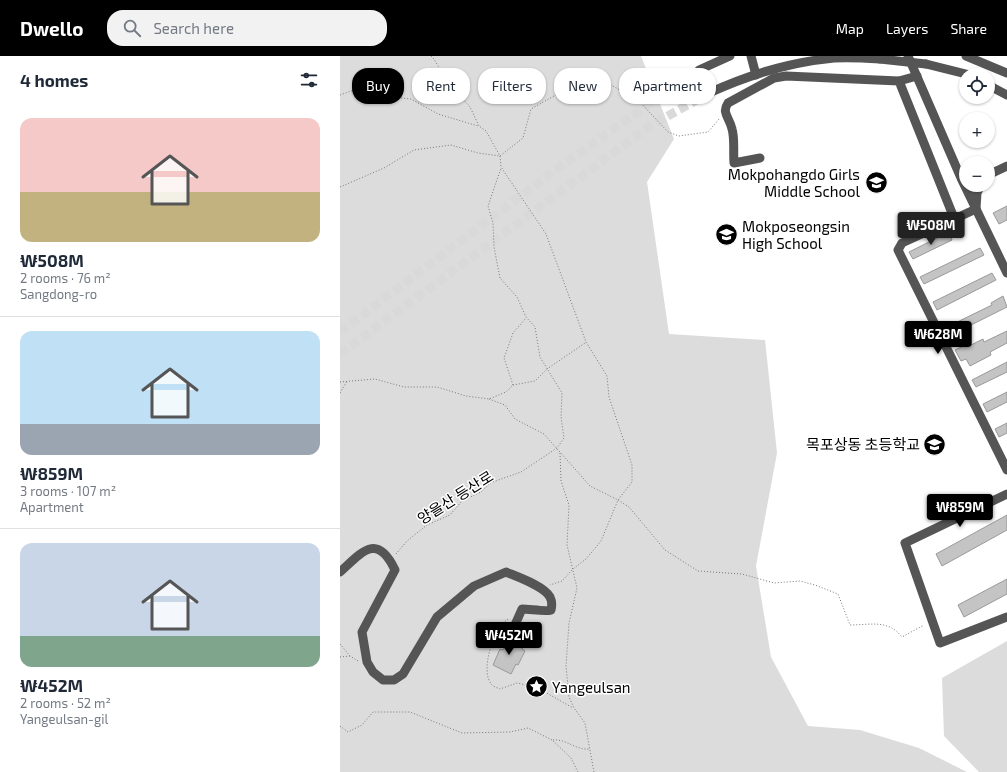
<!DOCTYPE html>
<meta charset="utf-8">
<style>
body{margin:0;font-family:"Exo 2","Noto Sans KR",sans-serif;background:#f2f2f3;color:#1f2937;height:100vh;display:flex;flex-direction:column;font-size:15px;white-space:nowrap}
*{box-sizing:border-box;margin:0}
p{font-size:13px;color:#747a83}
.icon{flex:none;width:22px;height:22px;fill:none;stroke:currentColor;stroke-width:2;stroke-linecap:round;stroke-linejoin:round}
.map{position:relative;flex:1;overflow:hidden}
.side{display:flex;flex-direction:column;background:#fff;width:340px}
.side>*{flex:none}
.hud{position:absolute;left:12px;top:12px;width:380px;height:36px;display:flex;gap:8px}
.controls{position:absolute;left:619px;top:12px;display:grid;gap:8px}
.controls a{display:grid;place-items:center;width:36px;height:36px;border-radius:50%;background:#fff;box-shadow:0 1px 3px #0004;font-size:20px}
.price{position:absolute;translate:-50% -34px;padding:0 9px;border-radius:4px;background:#000;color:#fff;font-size:13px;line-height:26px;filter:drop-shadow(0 1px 2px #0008)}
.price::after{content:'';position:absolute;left:50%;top:24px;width:12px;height:9px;margin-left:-6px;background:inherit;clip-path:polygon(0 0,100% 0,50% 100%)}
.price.active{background:#222;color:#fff}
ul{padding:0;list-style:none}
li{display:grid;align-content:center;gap:8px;height:212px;padding:0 20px}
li+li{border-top:1px solid #e0e1e3}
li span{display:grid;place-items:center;height:124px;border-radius:12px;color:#555}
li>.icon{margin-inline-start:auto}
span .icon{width:72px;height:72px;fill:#fffc;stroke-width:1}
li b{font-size:17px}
h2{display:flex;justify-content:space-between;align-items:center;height:48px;padding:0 20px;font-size:17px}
.pill{padding:0 14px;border-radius:16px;background:#fff;box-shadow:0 1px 3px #0004;font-size:14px;line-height:36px}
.pill.active{background:#000;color:#fff}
header{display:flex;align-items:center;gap:24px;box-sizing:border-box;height:56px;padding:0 20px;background:#000;color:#fff}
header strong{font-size:19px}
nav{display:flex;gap:22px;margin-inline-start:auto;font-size:14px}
.search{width:280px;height:36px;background:#f2f2f3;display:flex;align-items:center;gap:10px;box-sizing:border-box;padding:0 14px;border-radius:16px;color:#747a83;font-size:15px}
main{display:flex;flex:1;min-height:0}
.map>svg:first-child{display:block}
.green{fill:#dcdcdc}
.building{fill:#c4c4c4;stroke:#999}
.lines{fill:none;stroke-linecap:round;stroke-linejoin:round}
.minor-tunnel{stroke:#d9d9d9;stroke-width:9;stroke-dasharray:9 4.5;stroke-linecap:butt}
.path{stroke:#777;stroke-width:1;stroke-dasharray:1 2;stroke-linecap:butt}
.minor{stroke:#555;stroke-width:9}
.minor-bridge{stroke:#555;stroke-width:9}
.labels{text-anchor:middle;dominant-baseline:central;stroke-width:3;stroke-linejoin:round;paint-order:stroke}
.poi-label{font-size:15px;fill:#000;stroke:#fff;text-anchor:end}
.street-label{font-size:15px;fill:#000;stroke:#fff}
</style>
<header>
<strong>Dwello</strong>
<div class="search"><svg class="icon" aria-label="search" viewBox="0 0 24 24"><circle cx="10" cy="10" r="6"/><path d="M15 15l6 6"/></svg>Search here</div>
<nav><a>Map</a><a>Layers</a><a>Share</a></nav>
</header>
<main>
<section class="side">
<h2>4 homes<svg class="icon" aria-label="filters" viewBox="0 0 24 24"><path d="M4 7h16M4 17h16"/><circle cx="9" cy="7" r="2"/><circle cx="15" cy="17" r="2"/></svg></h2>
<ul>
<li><span style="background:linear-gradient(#f6c9c9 60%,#c2b280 0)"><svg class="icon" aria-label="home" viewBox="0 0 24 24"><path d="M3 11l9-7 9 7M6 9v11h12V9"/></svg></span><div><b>₩508M</b><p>2 rooms · 76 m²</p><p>Sangdong-ro</p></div></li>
<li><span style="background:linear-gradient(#bfe0f5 75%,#9aa5b1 0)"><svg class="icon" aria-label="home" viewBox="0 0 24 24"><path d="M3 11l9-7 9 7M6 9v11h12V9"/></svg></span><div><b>₩859M</b><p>3 rooms · 107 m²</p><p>Apartment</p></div></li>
<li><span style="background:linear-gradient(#c9d6e8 75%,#7fa58c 0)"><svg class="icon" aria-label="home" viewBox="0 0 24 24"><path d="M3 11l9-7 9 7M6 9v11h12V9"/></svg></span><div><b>₩452M</b><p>2 rooms · 52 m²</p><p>Yangeulsan-gil</p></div></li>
</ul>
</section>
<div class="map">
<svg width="667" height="716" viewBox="0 0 667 716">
<rect width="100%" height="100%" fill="#fff"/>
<g class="green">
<polygon points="0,0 301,0 334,83 307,126 329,278 425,284 437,397 416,510 431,601 468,670 520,674 579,692 627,716 0,716"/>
<polygon points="667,585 667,716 639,716 604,680 602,622"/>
</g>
<g class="building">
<polygon points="667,150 667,164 659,168 653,157"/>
<polygon points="609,176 612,184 573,203 569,196"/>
<polygon points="640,192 644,199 584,228 580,221"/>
<polygon points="652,217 656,224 597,254 593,246"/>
<polygon points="663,240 667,251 609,280 605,272 652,249 651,247"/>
<polygon points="667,275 667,287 650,296 651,299 630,310 626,303 621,305 615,294 628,288 629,290 643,283 644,286"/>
<polygon points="667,306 667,316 636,331 632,324"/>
<polygon points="667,336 667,346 647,356 643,348"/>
<polygon points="667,367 667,377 659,381 655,373"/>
<polygon points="667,459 667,474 602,510 596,498"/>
<polygon points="667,523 667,538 624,561 618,549"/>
<polygon points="168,582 184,590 182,593 185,595 178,609 176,608 171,618 153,609 160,593 163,594"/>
</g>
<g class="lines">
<g class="minor-tunnel">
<polyline points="0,276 216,113 359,14"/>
<polyline points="0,298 308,71 369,37"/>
</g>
<g class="path">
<polyline points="91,0 94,3 107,25 130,51 139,70 146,75 160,100 161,111 206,178 246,286 267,320 269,341 292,409 292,426 278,444 261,485 246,503 233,513 222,525 210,529"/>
<polyline points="0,39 14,34 29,39 71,43 98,58 138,70"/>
<polyline points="0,131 44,112 74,94 111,89 138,97 160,100 183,82 191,53 228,32 262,28 271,29 299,45 328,76 339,80 368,76 379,63"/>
<polyline points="0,326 35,323 64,331 97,331 126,340 149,343 166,336 173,329 195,325 207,313 245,287"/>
<polyline points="173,329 164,302 173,277 186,262"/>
<polyline points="0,337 7,325"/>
<path d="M149,343l16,6 10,14 29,15 46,52 28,14 11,7 36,43 33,21 44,3 32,9 26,-2 15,4 23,9 12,31c20,0 38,-6 52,12l22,-12"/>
<polyline points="220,397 221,425 229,449 227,489 237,532 229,567 226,610 229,641 234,652 245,667 254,716"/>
<polyline points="56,498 67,485 87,469 110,459 122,445 141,436 150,427 181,416 217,392 224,382 221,361 222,337 200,301 195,271 186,261 177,241 160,222 154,191 153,167 148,150 161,112"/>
<path d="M168,563c-14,9 -29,52 -16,66 2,2 6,3 8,4l17,-6 19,4 37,21"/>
<polyline points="0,588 10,600 18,605"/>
<polyline points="0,601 10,600"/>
<polyline points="0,670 8,676 22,669 33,656 70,656 122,677 170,676 188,672 212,684 231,702 238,716"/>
<path d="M213,684c14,-1 22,10 36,9"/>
</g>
<g class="minor">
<polyline points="411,0 416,19"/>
<polyline points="568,0 621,122 667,217"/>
<polyline points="626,0 667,17"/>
<polyline points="586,8 630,19"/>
<polyline points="359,14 390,0"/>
<polyline points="559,25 577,20"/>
<polyline points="648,29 667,39"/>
<path d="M369,37c39,-18 82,-31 125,-35 15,-1 31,0 46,1"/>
<path d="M420,102l-26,5c-1,-11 1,-24 -2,-34 -2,-11 -11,-16 -4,-26l46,-25 12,-2 113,5 55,137"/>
<polyline points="648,119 667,110"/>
<polyline points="636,152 637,137 641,129"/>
<polyline points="636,153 562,187 558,194 667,414"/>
<polyline points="667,438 565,487 600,587 667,561"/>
<path d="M0,516c22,-20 37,-40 55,-2l-33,62 5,30 6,10 10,8h11l9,-6 34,-57 37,-31 32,-14c12,5 38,14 44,25 2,4 2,9 1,13 -5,2 -21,-1 -29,-1l-8,18"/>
</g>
<polyline class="minor-bridge" points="540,3 586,8"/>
</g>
<defs>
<symbol id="school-disc" viewBox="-11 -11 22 22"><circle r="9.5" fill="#000" stroke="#fff"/><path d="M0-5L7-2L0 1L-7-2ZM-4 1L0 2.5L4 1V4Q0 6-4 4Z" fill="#fff"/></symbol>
<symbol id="sight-disc" viewBox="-11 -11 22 22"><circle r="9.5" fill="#000" stroke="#fff"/><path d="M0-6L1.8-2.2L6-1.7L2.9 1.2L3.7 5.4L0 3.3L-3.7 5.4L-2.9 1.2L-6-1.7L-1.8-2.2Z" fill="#fff"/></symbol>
</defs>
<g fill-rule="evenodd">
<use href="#school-disc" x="524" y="114" width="25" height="25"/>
<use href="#school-disc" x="374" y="166" width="25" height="25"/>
<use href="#school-disc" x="582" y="376" width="25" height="25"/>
<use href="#sight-disc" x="184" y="618" width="25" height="25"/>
</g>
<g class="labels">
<g class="poi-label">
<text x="520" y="118">Mokpohangdo Girls<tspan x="520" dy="17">Middle School</tspan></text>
<text x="402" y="170" text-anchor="start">Mokposeongsin<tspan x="402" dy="17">High School</tspan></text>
<text x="580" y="388">목포상동 초등학교</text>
<text x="212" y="631" text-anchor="start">Yangeulsan</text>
</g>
<g class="street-label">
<text transform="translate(115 441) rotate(-32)">양을산 등산로</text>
</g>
</g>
</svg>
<div class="controls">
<a><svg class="icon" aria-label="locate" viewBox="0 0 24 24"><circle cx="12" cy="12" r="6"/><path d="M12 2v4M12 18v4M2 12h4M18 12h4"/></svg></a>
<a>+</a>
<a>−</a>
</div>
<b class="price active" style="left:591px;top:190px">₩508M</b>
<b class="price" style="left:598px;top:299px">₩628M</b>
<b class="price" style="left:620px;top:472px">₩859M</b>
<b class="price" style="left:169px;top:600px">₩452M</b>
<div class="hud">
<a class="pill active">Buy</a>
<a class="pill">Rent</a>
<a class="pill">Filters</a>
<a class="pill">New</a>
<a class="pill">Apartment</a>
</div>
</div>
</main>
